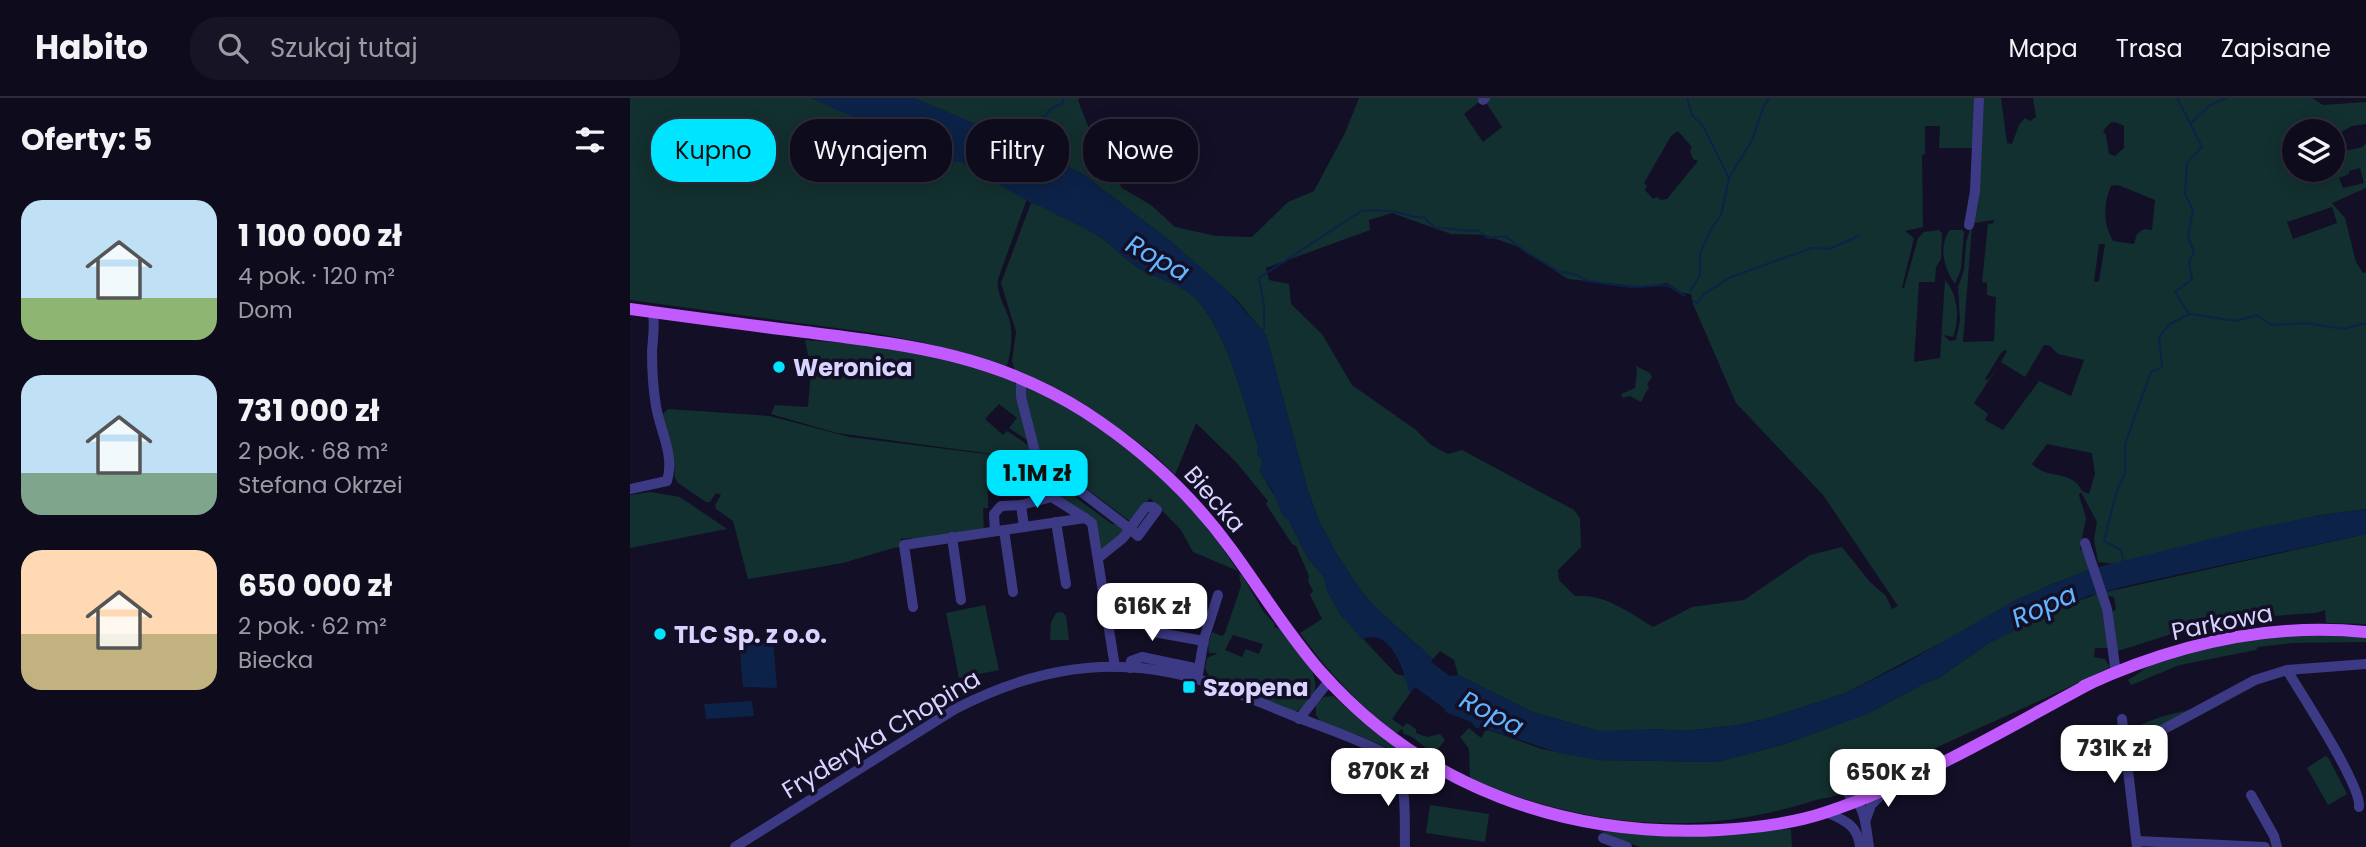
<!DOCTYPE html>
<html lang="pl">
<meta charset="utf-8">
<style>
body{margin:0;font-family:Poppins,sans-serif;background:#171425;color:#f1f3f6;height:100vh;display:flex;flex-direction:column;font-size:26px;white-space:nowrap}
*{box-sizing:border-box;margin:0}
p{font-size:23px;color:#9b9ba3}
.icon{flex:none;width:38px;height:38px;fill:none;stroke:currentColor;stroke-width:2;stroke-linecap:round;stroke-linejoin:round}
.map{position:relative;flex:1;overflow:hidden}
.side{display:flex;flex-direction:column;background:#0e0b1c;width:630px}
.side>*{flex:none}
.hud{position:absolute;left:21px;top:21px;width:665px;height:63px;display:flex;gap:14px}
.tools{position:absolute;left:1652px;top:21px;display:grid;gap:14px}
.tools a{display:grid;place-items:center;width:63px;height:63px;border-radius:50%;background:#0e0b1c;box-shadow:0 4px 18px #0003,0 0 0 2px #2e2b3b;font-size:35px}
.price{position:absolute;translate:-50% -60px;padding:0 16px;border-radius:14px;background:#fff;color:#222;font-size:23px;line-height:46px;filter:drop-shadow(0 2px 4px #0008)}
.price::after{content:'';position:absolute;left:50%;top:42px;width:21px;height:16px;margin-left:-10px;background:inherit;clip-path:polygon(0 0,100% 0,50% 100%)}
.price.active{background:#00e5ff;color:#111}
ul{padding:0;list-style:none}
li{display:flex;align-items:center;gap:21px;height:175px;padding:0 21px}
li span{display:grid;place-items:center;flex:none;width:196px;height:140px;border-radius:21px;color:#555}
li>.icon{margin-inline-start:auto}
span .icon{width:84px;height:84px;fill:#fffc;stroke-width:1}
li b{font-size:30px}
h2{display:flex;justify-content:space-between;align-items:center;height:84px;padding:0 21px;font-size:30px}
.pill{padding:0 24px;border-radius:28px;background:#0e0b1c;box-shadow:0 4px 18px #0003,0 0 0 2px #2e2b3b;font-size:24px;line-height:63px}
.pill.active{background:#00e5ff;color:#111}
header{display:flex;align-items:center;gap:42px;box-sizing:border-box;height:98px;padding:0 35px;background:#0e0b1c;border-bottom:2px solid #2e2b3b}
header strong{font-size:33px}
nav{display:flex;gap:38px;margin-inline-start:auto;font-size:24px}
.search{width:490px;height:63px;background:#171425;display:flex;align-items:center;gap:18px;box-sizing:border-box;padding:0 24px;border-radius:28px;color:#9b9ba3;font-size:26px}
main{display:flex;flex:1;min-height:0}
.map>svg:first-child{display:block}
.green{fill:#12302f;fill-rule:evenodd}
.water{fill:#0c2248}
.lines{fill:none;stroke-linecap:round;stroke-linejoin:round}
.stream{stroke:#0c2248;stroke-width:2}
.minor{stroke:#3d3a85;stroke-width:10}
.major{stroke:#c25bff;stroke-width:12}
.poi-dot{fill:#00e5ff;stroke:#130f26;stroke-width:2.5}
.labels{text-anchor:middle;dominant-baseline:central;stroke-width:7;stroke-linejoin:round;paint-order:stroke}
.poi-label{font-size:24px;font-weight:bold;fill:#d9d4ff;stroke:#130f26;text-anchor:start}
.street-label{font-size:24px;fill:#d9d4ff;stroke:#130f26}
.water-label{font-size:26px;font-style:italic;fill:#62b6ff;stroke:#130f26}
</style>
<header>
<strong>Habito</strong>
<div class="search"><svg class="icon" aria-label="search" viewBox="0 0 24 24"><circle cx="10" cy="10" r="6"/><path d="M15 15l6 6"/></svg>Szukaj tutaj</div>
<nav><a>Mapa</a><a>Trasa</a><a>Zapisane</a></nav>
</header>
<main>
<section class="side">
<h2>Oferty: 5<svg class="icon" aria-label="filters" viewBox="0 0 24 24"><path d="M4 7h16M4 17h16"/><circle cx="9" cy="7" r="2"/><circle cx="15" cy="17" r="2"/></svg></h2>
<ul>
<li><span style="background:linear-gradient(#bfe0f5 70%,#8fb573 0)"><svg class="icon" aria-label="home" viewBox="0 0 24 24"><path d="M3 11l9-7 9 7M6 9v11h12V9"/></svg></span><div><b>1 100 000 zł</b><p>4 pok. · 120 m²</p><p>Dom</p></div></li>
<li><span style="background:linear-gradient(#bfe0f5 70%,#7fa58c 0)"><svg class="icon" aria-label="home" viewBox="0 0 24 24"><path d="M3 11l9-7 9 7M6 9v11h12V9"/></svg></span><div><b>731 000 zł</b><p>2 pok. · 68 m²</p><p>Stefana Okrzei</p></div></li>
<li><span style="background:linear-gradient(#ffd9b3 60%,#c2b280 0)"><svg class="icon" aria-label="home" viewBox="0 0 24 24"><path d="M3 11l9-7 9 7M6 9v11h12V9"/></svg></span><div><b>650 000 zł</b><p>2 pok. · 62 m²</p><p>Biecka</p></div></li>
</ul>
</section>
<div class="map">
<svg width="1736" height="749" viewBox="0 0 1736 749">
<rect width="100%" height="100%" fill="#130f26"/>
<g class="green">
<path d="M0,0h182l43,19 26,5 27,13 9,1 5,7 20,9 12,10h9l11,9h8l10,9 35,19 -29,80c-2,15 8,28 12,43 3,14 1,30 -3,44l-86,-24 -48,-9 -243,-33z"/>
<path d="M284,0h166l-2,2 18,47 8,8 18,33 29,17 24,22 41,9 36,1 36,-35 26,-11 31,-58 14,-35h125l-20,16 19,28 19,-15 -17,-26 3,-3h491l-3,50h-37l1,-22h-15v28l-3,1 1,72 -18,4 9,7 -12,50h2l14,-50 6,-6 15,-2 3,3 -1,26 -5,8 -1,15h-16l-5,80 26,-4 5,-78c13,14 15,39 8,57l-10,-2 7,6 6,-1 4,-19 -2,-34 6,-17 2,-27 4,-14 2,-2 -9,115 31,-1 2,-44 -9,-2v-12l-5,-1 6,-58 6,-1v-3l-20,3 7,-125h20l6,45 5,1 7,-19 6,-7 5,3 6,-4 -3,-19h279l11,7 43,-3v22l-14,2 -14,8 -3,-5 -5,2h-36v39h39v-21l1,4 29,-6 3,-5v46l-34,15 13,15 11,44 7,11 3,-1v237l-51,7 -200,48 -17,-2 -4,-23 3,-17 -16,-30 -2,3 7,23 -6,31 5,3 6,17 -43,17 -202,107 -73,24 -34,8 -56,6 -27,-2 -20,2h-38l-68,-20 -72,-36 -4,-15 -14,-9 -7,8 -55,-49 -17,-19 -25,-38 -17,-32 -11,-30 -42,-156 -30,-36 -67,-59 -85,-65 -55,-28zM1485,24l9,4v22l-9,8 -6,-2 -3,-19 -3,-4 7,-8zM1048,33l14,16 -2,4 3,8 5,2 -31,38 -6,1 -4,-3 -4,2 -8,-9 2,-4 -3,-3 27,-47zM1730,70l4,15 -21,5 -4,-10 10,-4v-3zM1488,87l37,15 -3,30 -8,-1 -7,5 -3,10 -21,-3c-10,-17 -10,-37 -2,-55zM1702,109l5,16 -44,16 -6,-17zM762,115l59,21 34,1 31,11 52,33 76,8 23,-4 15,10 9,1 2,10 43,99 87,92 75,111 -6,3 -6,-13 -16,-14 -28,-35 -32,8 -66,45 -52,7 -39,20c-25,-15 -48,-33 -78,-31l-16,-16 -1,-10 23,-23 -1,-29 -6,-8 -112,-60 -14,4 -17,-9 -15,-15 -64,-45 -30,-51 -31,-30 -2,-20 -20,-4 -3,-12 104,-38 -1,-10zM1469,146h6l-6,37 -3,1 -2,-1zM1414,247l6,1 8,8 26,6 -13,36 -32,-15 -36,49 -18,-10 3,-6 -14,-11 25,-38 -11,15 -3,-1 16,-26 3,-3 3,1 -6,11 24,15zM1417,346l45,9 3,21 -6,20 -7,-3c-10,-22 -35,-11 -50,-27z"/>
<path d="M401,105l10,3c20,11 43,20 62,33 15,11 26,25 43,33 18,8 37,13 51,28 31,34 46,100 60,143v11l6,7 -3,10 29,49 18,37 17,20 3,13 13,24 56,60 9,2 6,16 -19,27 11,8 4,-4 9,6v4l11,4 13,-3 5,6 -7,9 1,6c-16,-5 -21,-18 -35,-21l-2,-5 -6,5c-37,-30 -69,-62 -96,-101l22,-14 -12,-24 3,-4 -5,-10 1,-5 -13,-30 -4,-2 -26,-40 2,-3 -32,-39 -40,-39 -21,52c-45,-47 -102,-75 -160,-104l-3,-10 4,-29 -15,-49z"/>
<path d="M1320,132h12l2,2 -3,37 -6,15c-11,-15 -17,-38 -5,-54z"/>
<path d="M175,242c42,3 84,6 124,14 29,6 56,17 83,27l5,4 16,59 -24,-16 8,-10 -18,-14 -14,15 18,16 4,-4 27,18 3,11 -200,-27 -66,-19 4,-9 33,2 3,-37z"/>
<polygon points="1006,268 1020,275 1022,279 1017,286 1019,289 1011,304 1000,298 993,300 991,296 1005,290 1007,275"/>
<path d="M397,290c13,4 25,12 38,19 70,38 130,97 173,164l-45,-19 -12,-22 -31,-32 -19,24 -92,-69 -15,-63z"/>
<polygon points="38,311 140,318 219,339 356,356 393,361 399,364 393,378 384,388 365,384 362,392 358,392 358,410 353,410 354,433 284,443 282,440 271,441 271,449 263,450 213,465 118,481 103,423 86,411 85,407 91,397 86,395 80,404 76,404 48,385 45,380 43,357 32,317"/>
<polygon points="423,378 431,380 434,391 482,426 491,427 495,434 469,454 467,427 418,395 418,383"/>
<polygon points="20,394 50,399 97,431 0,450 0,397"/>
<polygon points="1736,436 1736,526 1696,525 1695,512 1686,515 1599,521 1557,531 1485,554 1481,515 1486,511 1484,499 1478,498 1476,494"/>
<path d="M609,476l3,1 21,36 12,13 -1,3 6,2c19,24 58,56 18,82h-5l-84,-35 -4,-8 2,-10 11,-5h-9l-1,-7 4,-14 10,4 3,-3 16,-47zM603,537l30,9 -4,10 -13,-5 -4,8 -17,-7z"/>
<path d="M1469,495l9,55h-13l-1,9 11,2 5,8c-55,28 -112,52 -168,78 -35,16 -69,36 -105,50 -7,3 -14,3 -21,5 -120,39 -230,27 -346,-21l-1,-30 -9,-12 9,-9 12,10 4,-7 -5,-4 62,22 57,11 118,2 68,-18 84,-31 54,-29 16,-6 48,-34 58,-29v-4l18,-10 11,2z"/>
<polygon points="355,507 369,572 329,580 316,515"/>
<polygon points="426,515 432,514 436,518 439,542 420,542 421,524"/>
<path d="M1663,537l73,2v5l-73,1 -35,4 -2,3 -76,15 -49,20 -3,-5c10,-5 17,-13 27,-17 43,-19 93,-23 138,-28z"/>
<path d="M703,598l51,43 35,25v3l-14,-4c-14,-19 -61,-32 -85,-42l-4,-6v-10l8,-8z"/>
<path d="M1562,611l-55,29 -4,2 -5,-3c7,-17 47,-23 64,-28z"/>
<polygon points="1695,658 1698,659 1717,696 1698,707 1677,670"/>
<polygon points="800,707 859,716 855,744 796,735"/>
<polygon points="1161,731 1162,749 1010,749 968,733 1051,739"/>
</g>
<g class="water">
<path d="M182,0h102l115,49 55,28 85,65 57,49 40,46 42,156 11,30 17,32 26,39 16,18 55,49 -2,3 19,14 8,-1 72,36 68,20 58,-2 27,2 56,-6 34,-8 73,-24 56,-28 117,-67 72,-29 155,-39 69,-14 51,-7v25l-236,51 -42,11 -14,7 -11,-2 -18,10v4l-58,29 -48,34 -16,6 -56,30 -82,30 -68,18 -118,-2 -40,-7 -72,-24 -11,-1 -5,-6 -26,-10v-3l-30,-22 -4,5 -2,-1c-5,-20 -18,-64 -47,-52l-22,-25 -13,-24 -3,-13 -17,-20 -18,-37 -5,-2 -13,-30 -11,-17 3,-10 -6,-7v-11c-14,-43 -29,-109 -60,-143 -15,-15 -33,-20 -51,-28 -17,-8 -28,-22 -43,-33 -19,-13 -42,-22 -62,-33l-10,-3 -31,-18 -18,-14h-7l-12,-9h-9l-12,-10 -20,-9 -5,-7c-13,-2 -24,-9 -37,-14 -9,-3 -18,0 -27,-5 -13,-6 -27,-12 -41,-19z"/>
<polygon points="143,541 147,590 113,589 109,544"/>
<polygon points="122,603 124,618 76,621 74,606"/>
</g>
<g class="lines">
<g class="stream">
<polyline points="1057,0 1062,17 1073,28 1098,78"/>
<polyline points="1561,25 1580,7 1596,0"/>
<polyline points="390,47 422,10 433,5 433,0"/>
<polyline points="1060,193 1070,177 1070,156 1081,131 1091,117 1099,80 1122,42 1133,10 1139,0"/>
<polyline points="1064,203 1067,205 1074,196 1101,179 1182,150 1199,151 1229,138"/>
<polyline points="1561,216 1606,223 1627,217 1641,227 1676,225 1713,231 1736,225"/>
<path d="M634,232v-25l-5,-27 102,-67c11,-1 24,-1 35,1 12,2 15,7 28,5l11,11c15,-1 28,5 43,2l10,8 17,-2 24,18 31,18 14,2 14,7 43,6 36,-2 18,11"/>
<polyline points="1494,466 1491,452 1474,443 1486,395 1495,375 1495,346 1521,274 1532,269 1529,239 1540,226 1559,216 1545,194 1562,181 1559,165 1564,154 1558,138 1563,112 1555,96 1557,65 1572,49 1547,0"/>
</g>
<g class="minor">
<polyline points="853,2 855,0"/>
<polyline points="1339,127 1345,93 1349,0"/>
<polyline points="391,281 391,299 413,385"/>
<path d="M0,391l37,-8c8,-26 -7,-50 -11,-75 -3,-18 -4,-37 -4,-55 1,-14 3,-25 1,-39"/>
<path d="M455,420l-38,-24 -4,-11 6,-8 9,-1 72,55 8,7 19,-26 -4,-3h-7c-8,10 -15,21 -23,31l-25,20"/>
<polyline points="426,424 436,486"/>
<polyline points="394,429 391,407 422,399"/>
<polyline points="374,432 383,494"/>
<polyline points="365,433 364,416 371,408 391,407"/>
<polyline points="322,439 331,502"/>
<polyline points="1455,445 1477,511 1486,575"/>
<polyline points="283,509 274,447 455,420 462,425 485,569"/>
<polyline points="524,534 574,543"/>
<polyline points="500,570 501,563 512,559 569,571"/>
<path d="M1657,572c14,24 75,116 72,137"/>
<polyline points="567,582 574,541 588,497"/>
<polyline points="669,621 699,583"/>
<polyline points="1492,621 1507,749"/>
<polyline points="1495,652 1625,582 1657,572 1736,566"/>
<path d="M1219,697c17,9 17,34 20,52"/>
<polyline points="1621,697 1644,738 1647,749"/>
<path d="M1196,714c18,8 32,13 34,35"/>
<polyline points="1236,721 1241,707 1254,694"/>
<polyline points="973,740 997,749"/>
<polyline points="1507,743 1635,749"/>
<path d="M105,749l220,-138c70,-36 140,-52 218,-36 40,8 78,26 116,41 32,13 68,24 99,41 21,16 16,66 17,92"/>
</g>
<g class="major">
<path d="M0,211c58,8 117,16 175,23 103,13 189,22 280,80 57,37 106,82 146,137 30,41 56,84 89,122 103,117 246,167 399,159 36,-2 73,-6 108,-18 92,-31 178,-83 264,-129"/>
<path d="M1454,588c89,-41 184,-64 282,-54"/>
<polyline points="1245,686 1298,661"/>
</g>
</g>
<g class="poi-dot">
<circle cx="149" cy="269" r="7"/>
<circle cx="30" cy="536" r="7"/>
<rect x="552" y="582" width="14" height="14" rx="3.5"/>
</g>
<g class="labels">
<g class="poi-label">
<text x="163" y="269">Weronica</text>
<text x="44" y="536">TLC Sp. z o.o.</text>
<text x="573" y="589">Szopena</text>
</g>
<g class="street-label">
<text transform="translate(585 401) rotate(49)">Biecka</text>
<text transform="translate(1592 524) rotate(-11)">Parkowa</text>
<text transform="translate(251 636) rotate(-31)">Fryderyka Chopina</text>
</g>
<g class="water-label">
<text transform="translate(528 160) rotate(29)">Ropa</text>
<text transform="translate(1414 508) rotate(-24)">Ropa</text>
<text transform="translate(862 615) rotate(27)">Ropa</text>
</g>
</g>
</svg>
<div class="tools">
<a><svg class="icon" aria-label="layers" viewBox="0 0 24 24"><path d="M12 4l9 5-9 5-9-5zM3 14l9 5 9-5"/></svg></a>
</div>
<b class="price active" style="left:407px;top:412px">1.1M zł</b>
<b class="price" style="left:522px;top:545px">616K zł</b>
<b class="price" style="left:1484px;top:687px">731K zł</b>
<b class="price" style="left:758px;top:710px">870K zł</b>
<b class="price" style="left:1258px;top:711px">650K zł</b>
<div class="hud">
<a class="pill active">Kupno</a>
<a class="pill">Wynajem</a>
<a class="pill">Filtry</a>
<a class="pill">Nowe</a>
</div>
</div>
</main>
